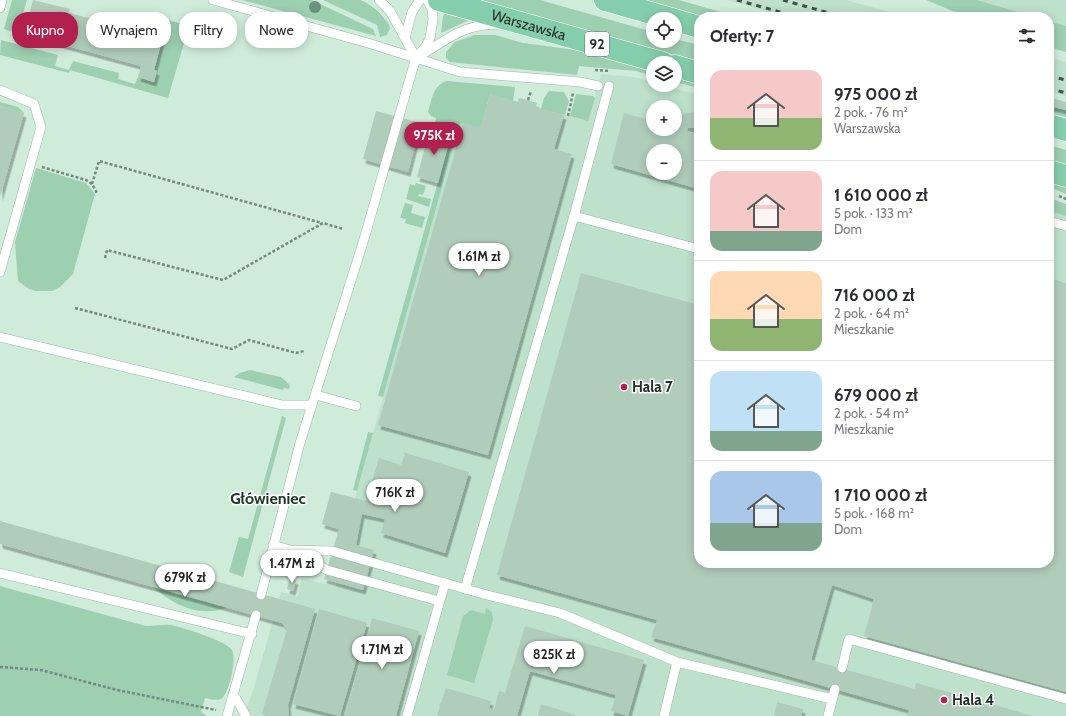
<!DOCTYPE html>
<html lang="pl">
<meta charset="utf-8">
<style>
body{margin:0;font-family:Cabin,sans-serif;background:#f7f7f7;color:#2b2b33;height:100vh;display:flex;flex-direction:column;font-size:15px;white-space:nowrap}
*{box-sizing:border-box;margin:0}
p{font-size:13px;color:#7c7c81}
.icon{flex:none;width:22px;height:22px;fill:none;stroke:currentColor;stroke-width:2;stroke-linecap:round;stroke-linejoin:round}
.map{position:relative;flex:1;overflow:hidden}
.details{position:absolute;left:694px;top:12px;width:360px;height:556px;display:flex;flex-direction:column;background:#fff;border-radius:16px;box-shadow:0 2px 10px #0003}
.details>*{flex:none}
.top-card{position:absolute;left:12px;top:12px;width:380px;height:36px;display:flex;gap:8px}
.fabs{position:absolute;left:646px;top:12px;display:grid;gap:8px}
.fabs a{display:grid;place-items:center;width:36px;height:36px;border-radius:50%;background:#fff;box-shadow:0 2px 10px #0003;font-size:20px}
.price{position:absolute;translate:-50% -34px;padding:0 9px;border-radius:14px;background:#fff;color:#222;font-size:13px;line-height:26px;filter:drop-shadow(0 1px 2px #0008)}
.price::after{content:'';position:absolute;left:50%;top:24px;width:12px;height:9px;margin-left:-6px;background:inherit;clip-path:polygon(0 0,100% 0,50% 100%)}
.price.on{background:#b1204f;color:#fff}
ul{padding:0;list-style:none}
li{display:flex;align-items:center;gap:12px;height:100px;padding:0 16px}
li+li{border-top:1px solid #e1e1e2}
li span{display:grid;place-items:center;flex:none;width:112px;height:80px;border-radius:12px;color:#555}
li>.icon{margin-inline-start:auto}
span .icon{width:48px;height:48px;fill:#fffc;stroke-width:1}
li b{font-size:17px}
h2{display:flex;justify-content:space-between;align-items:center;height:48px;padding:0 16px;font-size:17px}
.pill{padding:0 14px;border-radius:16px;background:#fff;box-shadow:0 2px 10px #0003;font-size:14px;line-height:36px}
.pill.on{background:#b1204f;color:#fff}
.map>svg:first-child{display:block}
.built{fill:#bde1cb;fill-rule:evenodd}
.green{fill:#9dcfb1}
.building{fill:#b0ccba;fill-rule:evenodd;filter:url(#shadow)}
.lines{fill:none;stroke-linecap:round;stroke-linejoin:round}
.lane-casing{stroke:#9ab6a5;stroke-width:10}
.primary-casing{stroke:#fff;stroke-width:23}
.path{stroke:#75897d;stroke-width:2.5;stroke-dasharray:3 2;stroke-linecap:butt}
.lane{stroke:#fff;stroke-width:9}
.primary{stroke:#85ceac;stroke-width:22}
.rail{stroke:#425149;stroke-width:3;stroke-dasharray:5 5;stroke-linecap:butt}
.tree{fill:#6b927d}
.poi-dot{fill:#b1204f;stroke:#fff;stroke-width:1.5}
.labels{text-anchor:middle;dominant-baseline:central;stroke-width:3;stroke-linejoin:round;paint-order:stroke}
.shield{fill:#fff;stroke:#656d68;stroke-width:1}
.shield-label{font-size:14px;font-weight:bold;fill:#232e28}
.street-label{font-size:15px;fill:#232e28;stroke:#fff}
.poi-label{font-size:15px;font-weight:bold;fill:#232e28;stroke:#fff;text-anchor:start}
.neighbourhood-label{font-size:16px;font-weight:bold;fill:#20372a;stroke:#fff}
</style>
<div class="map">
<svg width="1066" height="716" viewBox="0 0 1066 716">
<defs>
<filter id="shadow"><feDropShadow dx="2.5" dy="4.5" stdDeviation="0" flood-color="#0004"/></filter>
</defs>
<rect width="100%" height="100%" fill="#cfecda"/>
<g class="built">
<polygon points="727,0 846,0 907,17 787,17"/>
<polygon points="977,0 1066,0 1066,26 1049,21 1049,17 1035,17"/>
<polygon points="1049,57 1066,62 1066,96 1049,92"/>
<path d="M601,74l33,3 19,5v3h10l36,10v468h350v-352l17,5v500h-823l10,-25 28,-99 16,4 5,-18 34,9 1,-4 27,6 10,-39 -18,-5 2,-11 -36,-10 9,-32 24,6 105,-376 21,6 9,-34 28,8v-4l10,2 9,3 -1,4 52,14zM653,107h22v22h-22zM653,151h22v22h-22z"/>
</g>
<g class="green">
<polygon points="12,0 27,0 17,33 4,29"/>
<polygon points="242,0 312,0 373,29 376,36"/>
<path d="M323,0h37c13,5 22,14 29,25l1,3 -3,7 -7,2 -3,-12z"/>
<polygon points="477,0 540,0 653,32 653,41 675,41 675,39 699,45 699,62"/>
<polygon points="642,0 679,0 738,17 703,17"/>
<polygon points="926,0 977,0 1035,17 967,17"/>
<polygon points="144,13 189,26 168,98 70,70 69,73 0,55 1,40 58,55 55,66 69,70 73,61 119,73 118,79 135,84 138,77 154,82 157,71 154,70 164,33 141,26"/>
<polygon points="445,14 467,20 467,21 441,33 443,16"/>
<polygon points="1049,21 1066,26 1066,52 1049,47"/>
<polygon points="475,35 495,35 523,43 583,51 653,71 653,76 636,71 579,66 577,75 450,62 446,58 446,52 455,42"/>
<polygon points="675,77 699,84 699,88 675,82"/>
<path d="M447,81l68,6 -2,14 -23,-7 -9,34 -21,-5 -77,274 -5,-1 75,-268 -18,-4 1,-6 -5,-2 -3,-4c4,-13 5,-27 19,-31z"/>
<polygon points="549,91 564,92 569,101 565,115 541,109 544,98"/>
<polygon points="576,94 593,96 595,98 588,121 570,116"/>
<polygon points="0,102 18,107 24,113 0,106"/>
<polygon points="1049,106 1066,110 1066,117 1051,113 1049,114"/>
<polygon points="1049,145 1066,150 1066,165 1049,160"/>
<polygon points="36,168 86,183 95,194 73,274 60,287 52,291 36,291 29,289 18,281 15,242"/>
<polygon points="1049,182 1066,187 1066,194 1052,188"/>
<polygon points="416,183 426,186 423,195 419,194 418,196 431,199 429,207 406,199 410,184 415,186"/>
<polygon points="1049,198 1066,204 1066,216 1049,211"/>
<polygon points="405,203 413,205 411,213 425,217 422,228 405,223 406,219 400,218"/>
<polygon points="250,370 281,377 290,385 289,389 284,388 283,390 234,377 240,373"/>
<polygon points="282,416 286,418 243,577 229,572 239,537 248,539"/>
<polygon points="368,432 373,433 357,491 353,490"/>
<path d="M0,586l146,40c8,0 17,-2 24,-1 10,1 58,17 62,25 5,9 -3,44 -11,49 -5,2 -11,0 -16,-1l-4,14 6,4h-207z"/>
<path d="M151,586l79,21c-34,11 -53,-1 -79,-21z"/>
<polygon points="486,608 492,612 493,620 474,683 447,675 463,616 471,610 485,614"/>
</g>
<g class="building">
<polygon points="33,0 70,9 69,13 93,19 92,23 113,29 116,19 164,33 154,70 157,71 154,82 138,77 141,66 24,34"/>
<polygon points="490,94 518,102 519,98 537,103 535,107 564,115 554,149 572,154 488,455 378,425 463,123 481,128"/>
<polygon points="1049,97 1066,102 1066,110 1049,106"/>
<polygon points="0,106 24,113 0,197"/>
<polygon points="376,111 421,123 408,172 363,159"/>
<path d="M697,112l2,16h-11l-1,3 12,3v55l-88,-25 13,-51 29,8v8h22v-12l7,1v-4zM653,151h22v22h-22z"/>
<polygon points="430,129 451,135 438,183 417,177"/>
<polygon points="581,273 699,305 699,563 1049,563 1049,278 1066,283 1066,692 864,636 874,599 832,585 811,660 915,689 916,683 1033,716 907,716 909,710 651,637 657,620 497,575"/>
<polygon points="402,452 469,472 445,553 381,533 385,519 362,514 356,545 374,550 363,590 324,579 339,529 322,524 331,492 366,501 379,458 401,465 405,454"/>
<polygon points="0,521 315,609 288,705 289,716 265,716 262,713 287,630 282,623 0,544"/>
<polygon points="290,578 296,580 293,591 287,589"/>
<polygon points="319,609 367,623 340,716 293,704"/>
<polygon points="372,618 419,631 396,716 345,716"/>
<polygon points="525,626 644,660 628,716 611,711 616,695 530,671 517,716 437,716 440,706 439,705 441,703 446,688 491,701 489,708 494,710 499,691 505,693"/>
<polygon points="777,702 803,709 801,716 774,716"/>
<polygon points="541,704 576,715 575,716 538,716"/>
</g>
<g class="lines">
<defs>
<g id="lane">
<polyline points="213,0 368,43 460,72 580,82 598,86"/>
<polyline points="379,0 390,11 416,58"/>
<polyline points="0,8 2,0"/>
<polyline points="405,38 412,12 420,0"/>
<path d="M421,55c29,-17 40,-30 77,-31"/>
<polyline points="0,90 34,104 41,127 0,272"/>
<polyline points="574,216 609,86"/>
<polyline points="1049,221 1066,226"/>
<polyline points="0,337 282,405 312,405"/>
<polyline points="316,395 356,406"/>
<polyline points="273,545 290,550 332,551 487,595 560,613 677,662 832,699"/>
<polyline points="293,551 327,570 439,601"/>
<polyline points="0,573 252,634"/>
<polyline points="465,589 574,216 699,249"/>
<polyline points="261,595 300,443 365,236 408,85 416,58 426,46 430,38 433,19 432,8 427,0"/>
<polyline points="842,668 849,639 1066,699"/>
<polyline points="234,695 246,716"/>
<polyline points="227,716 256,615"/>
<polyline points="407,716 445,583"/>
<polyline points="664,716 677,662"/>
<polyline points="828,716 835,689"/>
</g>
<g id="primary">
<path id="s1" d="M439,0l224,63"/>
<polyline points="605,0 672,19"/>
<polyline points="675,20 699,27"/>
<polyline points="675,66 699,73"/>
<polyline points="1049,125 1066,130"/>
<polyline points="1049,171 1066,176"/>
</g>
</defs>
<use href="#lane" class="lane-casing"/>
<use href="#primary" class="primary-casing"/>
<g class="path">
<polyline points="595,70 610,71"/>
<polyline points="528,100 531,91"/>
<polyline points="568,116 573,93"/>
<polyline points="42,167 86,180 92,184 97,193"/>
<polyline points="92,184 99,161 322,223"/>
<polyline points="1059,196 1066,199"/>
<polyline points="105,258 107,250 223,280 323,223 343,229"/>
<polyline points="75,308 232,349 249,340 296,353 304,351"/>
<polyline points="0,667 41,670 117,690 216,710"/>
</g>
<use href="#lane" class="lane"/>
<use href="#primary" class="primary"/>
<g class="rail">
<polyline points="737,0 798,17"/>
<polyline points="783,0 843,17"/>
<polyline points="1049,76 1066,80"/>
<polyline points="1049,88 1066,93"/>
</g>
</g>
<circle class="tree" cx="315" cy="7" r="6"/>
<g class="poi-dot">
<circle cx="624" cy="387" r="4"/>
<circle cx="944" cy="700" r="4"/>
</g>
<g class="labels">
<rect class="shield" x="585" y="32" width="24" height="24" rx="3"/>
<g class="shield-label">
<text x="597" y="44">92</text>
</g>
<g class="street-label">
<text stroke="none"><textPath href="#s1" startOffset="93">Warszawska</textPath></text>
</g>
<g class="poi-label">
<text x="632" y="387">Hala 7</text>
<text x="952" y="700">Hala 4</text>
</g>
<g class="neighbourhood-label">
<text x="268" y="498">Główieniec</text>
</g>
</g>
</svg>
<div class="fabs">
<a><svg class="icon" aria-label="locate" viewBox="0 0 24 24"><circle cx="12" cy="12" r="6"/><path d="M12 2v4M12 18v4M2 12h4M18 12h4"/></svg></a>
<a><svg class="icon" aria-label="layers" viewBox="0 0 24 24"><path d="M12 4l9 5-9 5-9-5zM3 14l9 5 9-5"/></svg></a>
<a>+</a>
<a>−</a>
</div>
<b class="price on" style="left:434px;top:156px">975K zł</b>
<b class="price" style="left:479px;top:277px">1.61M zł</b>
<b class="price" style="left:395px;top:513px">716K zł</b>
<b class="price" style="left:292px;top:584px">1.47M zł</b>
<b class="price" style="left:185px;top:598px">679K zł</b>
<b class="price" style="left:382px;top:670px">1.71M zł</b>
<b class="price" style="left:554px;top:675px">825K zł</b>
<div class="top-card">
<a class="pill on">Kupno</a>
<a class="pill">Wynajem</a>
<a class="pill">Filtry</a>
<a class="pill">Nowe</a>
</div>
<section class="details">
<h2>Oferty: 7<svg class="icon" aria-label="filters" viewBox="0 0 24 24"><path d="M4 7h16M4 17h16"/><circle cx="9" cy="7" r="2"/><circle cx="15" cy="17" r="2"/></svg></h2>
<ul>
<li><span style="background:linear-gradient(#f6c9c9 60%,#8fb573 0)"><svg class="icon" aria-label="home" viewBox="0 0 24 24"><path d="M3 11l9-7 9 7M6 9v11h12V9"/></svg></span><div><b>975 000 zł</b><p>2 pok. · 76 m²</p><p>Warszawska</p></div></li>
<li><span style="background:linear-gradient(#f6c9c9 75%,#7fa58c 0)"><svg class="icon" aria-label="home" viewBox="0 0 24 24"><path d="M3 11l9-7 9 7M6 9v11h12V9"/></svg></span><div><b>1 610 000 zł</b><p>5 pok. · 133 m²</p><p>Dom</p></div></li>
<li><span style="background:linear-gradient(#ffd9b3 60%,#8fb573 0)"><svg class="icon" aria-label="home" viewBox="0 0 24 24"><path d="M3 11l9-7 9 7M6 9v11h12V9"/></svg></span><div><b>716 000 zł</b><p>2 pok. · 64 m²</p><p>Mieszkanie</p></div></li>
<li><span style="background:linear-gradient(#bfe0f5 75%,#7fa58c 0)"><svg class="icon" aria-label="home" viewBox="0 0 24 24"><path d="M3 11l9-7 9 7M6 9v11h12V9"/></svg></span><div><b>679 000 zł</b><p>2 pok. · 54 m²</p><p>Mieszkanie</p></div></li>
<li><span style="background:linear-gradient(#a9c7e8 65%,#7fa58c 0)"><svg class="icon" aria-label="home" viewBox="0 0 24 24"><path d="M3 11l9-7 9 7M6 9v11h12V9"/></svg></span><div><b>1 710 000 zł</b><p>5 pok. · 168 m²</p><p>Dom</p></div></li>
</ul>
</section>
</div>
